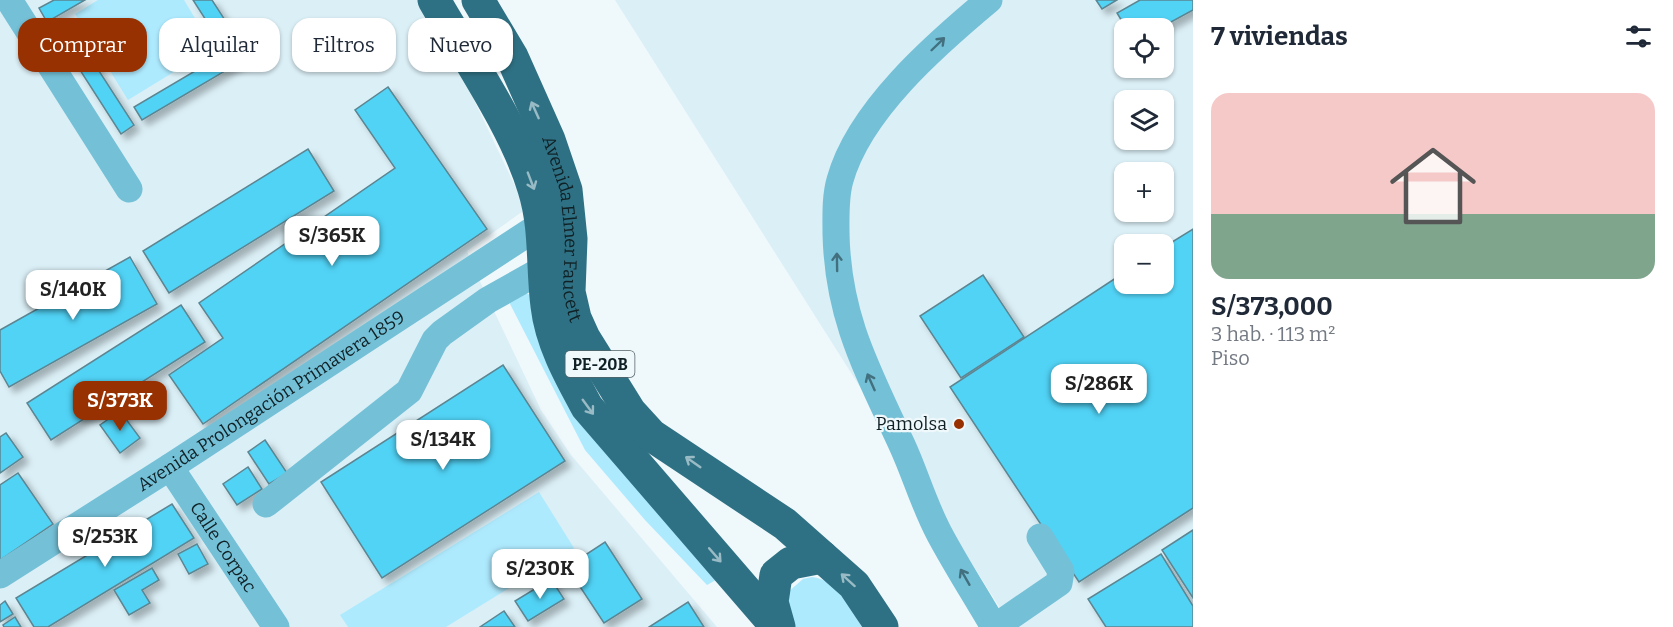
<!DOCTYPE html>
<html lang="es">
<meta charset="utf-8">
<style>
body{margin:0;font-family:Bitter,serif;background:#f6f6f7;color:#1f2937;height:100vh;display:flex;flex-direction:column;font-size:22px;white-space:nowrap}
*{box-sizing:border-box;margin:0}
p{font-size:20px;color:#747a83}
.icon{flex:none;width:33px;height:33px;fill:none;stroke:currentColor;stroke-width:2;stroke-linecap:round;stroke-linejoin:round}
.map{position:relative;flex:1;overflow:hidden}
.drawer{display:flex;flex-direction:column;background:#fff;width:480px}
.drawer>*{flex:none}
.top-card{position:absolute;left:18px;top:18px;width:570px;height:54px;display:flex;gap:12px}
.controls{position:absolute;left:1114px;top:18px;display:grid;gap:12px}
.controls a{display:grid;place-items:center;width:60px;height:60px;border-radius:12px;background:#fff;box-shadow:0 2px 4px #0004;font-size:30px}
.price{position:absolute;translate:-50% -51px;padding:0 14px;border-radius:12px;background:#fff;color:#222;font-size:20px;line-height:39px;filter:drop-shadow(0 2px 3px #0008)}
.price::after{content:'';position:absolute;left:50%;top:36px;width:18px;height:14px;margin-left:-9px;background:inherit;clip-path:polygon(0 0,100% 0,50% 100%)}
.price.active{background:#973102;color:#fff}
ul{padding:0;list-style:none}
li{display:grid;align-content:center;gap:12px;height:318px;padding:0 18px}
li+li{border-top:2px solid #e0e1e3}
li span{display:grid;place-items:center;height:186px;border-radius:18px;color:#555}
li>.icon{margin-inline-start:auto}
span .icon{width:108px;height:108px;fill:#fffc;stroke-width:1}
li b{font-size:26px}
h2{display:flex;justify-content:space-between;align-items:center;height:72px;padding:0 18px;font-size:26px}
.pill{padding:0 21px;border-radius:18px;background:#fff;box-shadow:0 2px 4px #0004;font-size:21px;line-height:54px}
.pill.active{background:#973102;color:#fff}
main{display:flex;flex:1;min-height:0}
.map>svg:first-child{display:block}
.built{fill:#dbeff6;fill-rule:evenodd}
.green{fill:#aeeafe}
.building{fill:#51d3f6;stroke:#5c8592;stroke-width:1.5;filter:url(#shadow)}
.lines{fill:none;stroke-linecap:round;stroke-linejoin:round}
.minor{stroke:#74c0d7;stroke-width:27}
.highway{stroke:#2f7184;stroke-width:33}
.oneway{stroke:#42707e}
.oneway2{stroke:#99bbc5}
.poi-dot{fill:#973102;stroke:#eff8fb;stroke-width:2}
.labels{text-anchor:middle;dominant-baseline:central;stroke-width:4.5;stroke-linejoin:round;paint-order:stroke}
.shield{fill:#eff8fb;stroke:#536266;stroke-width:1.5}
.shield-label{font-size:16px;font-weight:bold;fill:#102126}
.street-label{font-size:18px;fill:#102126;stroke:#eff8fb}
.poi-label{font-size:18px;fill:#102126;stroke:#eff8fb;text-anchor:end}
</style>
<main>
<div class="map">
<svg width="1193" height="627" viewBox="0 0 1193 627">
<defs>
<filter id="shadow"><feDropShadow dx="5.5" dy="5.5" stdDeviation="3" flood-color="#0004"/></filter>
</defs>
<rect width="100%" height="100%" fill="#eff8fb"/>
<g class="built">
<polygon points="0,0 421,0 443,35 526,209 467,251 474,269 541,410 571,455 717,627 0,627"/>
<path d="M615,0h578v627h-181zM1125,28h39v40h-39zM1125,100h39v40h-39zM1125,172h39v40h-39zM1125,244h39v40h-39z"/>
</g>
<g class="green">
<polygon points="98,0 184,0 213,48 128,100 75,14"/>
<polygon points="525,293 534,296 572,367 723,576 707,585 645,520 585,450 508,300"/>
<polygon points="539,492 574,548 446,627 348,627 340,615"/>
<path d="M812,577c26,3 38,30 50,50h-67l-10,-12 3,-23 15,-13z"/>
</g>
<g class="building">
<polygon points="54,0 85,0 47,22 39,8"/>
<polygon points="193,0 212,0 234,34 220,42"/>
<polygon points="1096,0 1117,0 1102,9"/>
<polygon points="1140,0 1193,0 1193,10 1160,28 1126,28 1117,13"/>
<polygon points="68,23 134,125 121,134 55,31"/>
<polygon points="239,45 247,58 142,120 134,107"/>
<polygon points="388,87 487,229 203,424 169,375 223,338 199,303 395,168 355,110"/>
<polygon points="308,149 334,191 169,293 143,251"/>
<polygon points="1193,229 1193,508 1079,582 950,387 1125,272 1125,284 1164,284 1164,247"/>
<polygon points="130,257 157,304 9,387 0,371 0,330"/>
<polygon points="983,275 1024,337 961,378 920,316"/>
<polygon points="181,305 205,342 51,440 27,403"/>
<polygon points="503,365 565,461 382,578 321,482"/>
<polygon points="120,411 140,438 120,453 100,425"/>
<polygon points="6,433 23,457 0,473 0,437"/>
<polygon points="265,440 287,473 269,484 248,452"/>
<polygon points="248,467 262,489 237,505 223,484"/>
<polygon points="18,473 53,524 0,560 0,485"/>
<polygon points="172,504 194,538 48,627 34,627 16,598"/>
<polygon points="1193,530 1193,598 1162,550"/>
<polygon points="605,542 642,599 604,623 567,567"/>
<polygon points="197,544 208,564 189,574 178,554"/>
<polygon points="1161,554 1193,606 1193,627 1106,627 1088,599"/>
<polygon points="152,568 159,580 142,590 150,603 129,615 114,590"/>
<polygon points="551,579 564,599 528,621 515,601"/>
<polygon points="5,601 13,614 0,622 0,605"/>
<polygon points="688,602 704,627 649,627"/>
<polygon points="504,611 515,627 480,627"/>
<polygon points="15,617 21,627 4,627 3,625"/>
</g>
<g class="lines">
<g class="minor">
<polyline points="9,0 129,189"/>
<path d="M989,0c-54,45 -130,111 -149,180 -5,17 -4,37 -4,54 2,85 32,137 66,211 13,28 22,60 37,88 17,32 37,63 55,94"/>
<path id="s1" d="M170,467l106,160"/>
<polyline points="266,504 409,391 435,340 442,333 488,300 545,268"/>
<path id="s2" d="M0,575l170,-108 372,-243"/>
<polyline points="995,627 1059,583 1061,571 1040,537"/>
</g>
<g class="highway">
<path d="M434,0c32,56 82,128 100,189 12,38 8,78 13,117 4,36 23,70 40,101l190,220"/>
<path id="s3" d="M478,0l34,57 37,83 17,50 5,49 -2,53 6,26 9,20 46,74 21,23 134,89 69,61 28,42"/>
<polyline points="779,627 772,602 776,575 791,563 822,557"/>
</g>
</g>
<defs><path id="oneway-shaft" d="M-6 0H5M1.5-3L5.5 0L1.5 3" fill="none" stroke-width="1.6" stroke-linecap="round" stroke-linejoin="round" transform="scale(1.5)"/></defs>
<g class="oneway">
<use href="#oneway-shaft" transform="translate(938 44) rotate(-44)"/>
<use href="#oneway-shaft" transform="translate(837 262) rotate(-91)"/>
<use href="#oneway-shaft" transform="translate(871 382) rotate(-114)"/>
<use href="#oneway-shaft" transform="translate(965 577) rotate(-120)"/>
</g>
<g class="oneway2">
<use href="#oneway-shaft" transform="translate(535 110) rotate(-114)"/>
<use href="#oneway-shaft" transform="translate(531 181) rotate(69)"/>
<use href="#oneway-shaft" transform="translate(588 407) rotate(54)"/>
<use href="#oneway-shaft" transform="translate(693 462) rotate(-145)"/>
<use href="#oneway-shaft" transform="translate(715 555) rotate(49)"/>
<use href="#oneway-shaft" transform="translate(848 580) rotate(-138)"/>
</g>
<circle class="poi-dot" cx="959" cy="424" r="6"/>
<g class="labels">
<rect class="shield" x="565.5" y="351" width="69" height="26" rx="4.5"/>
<g class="shield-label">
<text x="600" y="364">PE-20B</text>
</g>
<g class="street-label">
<text stroke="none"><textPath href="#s3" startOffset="248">Avenida Elmer Faucett</textPath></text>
<text stroke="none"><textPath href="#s2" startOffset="322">Avenida Prolongación Primavera 1859</textPath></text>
<text stroke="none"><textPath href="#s1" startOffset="96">Calle Corpac</textPath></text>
</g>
<g class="poi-label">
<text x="947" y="424">Pamolsa</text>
</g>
</g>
</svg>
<div class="controls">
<a><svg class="icon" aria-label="locate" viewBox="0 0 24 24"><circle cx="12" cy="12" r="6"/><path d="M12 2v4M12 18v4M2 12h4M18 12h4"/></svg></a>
<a><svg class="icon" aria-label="layers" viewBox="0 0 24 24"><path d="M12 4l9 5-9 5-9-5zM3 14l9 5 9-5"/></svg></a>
<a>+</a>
<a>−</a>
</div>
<b class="price" style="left:332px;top:267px">S/365K</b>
<b class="price" style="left:73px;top:321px">S/140K</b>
<b class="price" style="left:1099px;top:415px">S/286K</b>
<b class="price active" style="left:120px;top:432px">S/373K</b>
<b class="price" style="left:443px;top:471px">S/134K</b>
<b class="price" style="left:105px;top:568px">S/253K</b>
<b class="price" style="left:540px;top:600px">S/230K</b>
<div class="top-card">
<a class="pill active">Comprar</a>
<a class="pill">Alquilar</a>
<a class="pill">Filtros</a>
<a class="pill">Nuevo</a>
</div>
</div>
<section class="drawer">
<h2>7 viviendas<svg class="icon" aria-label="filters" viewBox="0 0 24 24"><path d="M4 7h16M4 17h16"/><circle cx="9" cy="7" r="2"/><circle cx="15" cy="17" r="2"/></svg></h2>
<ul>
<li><span style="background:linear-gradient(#f6c9c9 65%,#7fa58c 0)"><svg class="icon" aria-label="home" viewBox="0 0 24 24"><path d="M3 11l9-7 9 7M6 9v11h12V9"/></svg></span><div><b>S/373,000</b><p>3 hab. · 113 m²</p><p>Piso</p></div></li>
</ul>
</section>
</main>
